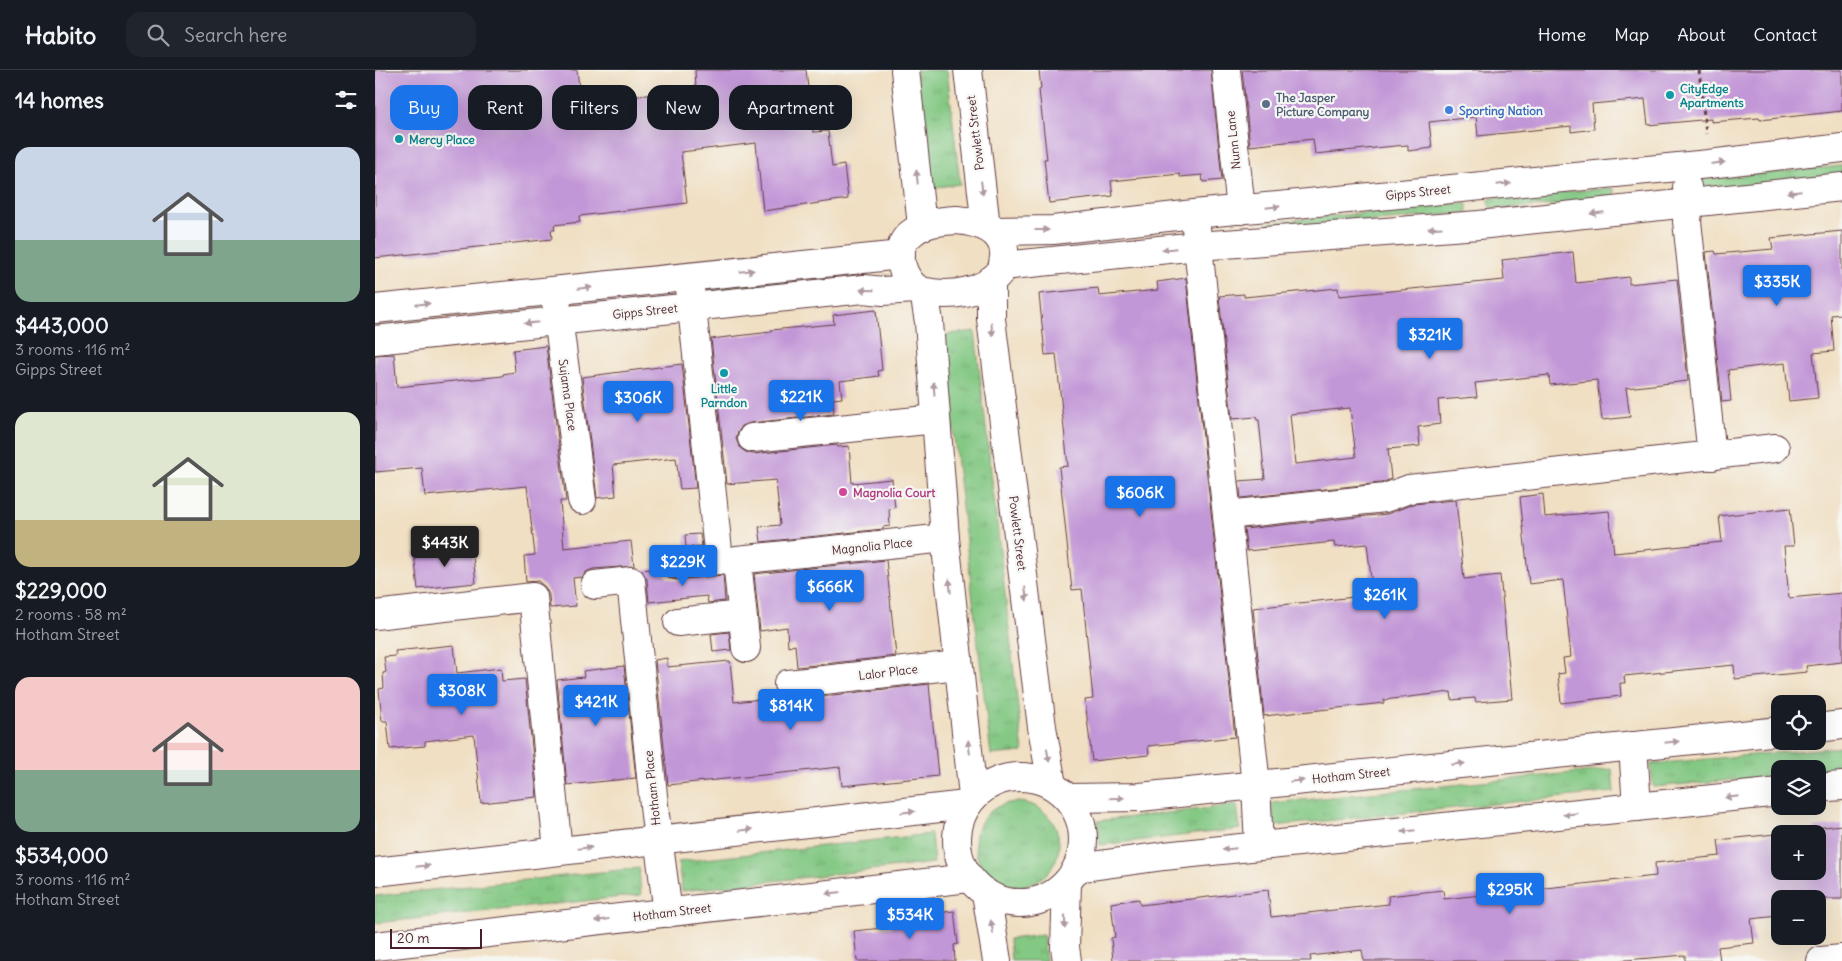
<!DOCTYPE html>
<meta charset="utf-8">
<style>
body{margin:0;font-family:Delius,sans-serif;background:#20242c;color:#f1f3f6;height:100vh;display:flex;flex-direction:column;font-size:19px;white-space:nowrap}
*{box-sizing:border-box;margin:0}
p{font-size:16px;color:#9ea1a6}
.icon{flex:none;width:28px;height:28px;fill:none;stroke:currentColor;stroke-width:2;stroke-linecap:round;stroke-linejoin:round}
.map{position:relative;flex:1;overflow:hidden}
.panel{display:flex;flex-direction:column;background:#171b24;width:375px}
.panel>*{flex:none}
.hud{position:absolute;left:15px;top:15px;width:475px;height:45px;display:flex;gap:10px}
.fabs{position:absolute;left:1396px;top:625px;display:grid;gap:10px}
.fabs a{display:grid;place-items:center;width:55px;height:55px;border-radius:10px;background:#171b24;box-shadow:0 5px 20px #0002;font-size:25px}
.scale{position:absolute;left:15px;bottom:12px;width:92px;box-sizing:border-box;padding-left:5px;border:2px solid #4a1f2b;border-top:0;font-size:14px;line-height:18px;white-space:nowrap;color:#4a1f2b;-webkit-text-stroke:4px #f6f6f2;paint-order:stroke}
.price{position:absolute;translate:-50% -42px;padding:0 11px;border-radius:5px;background:#1a73e8;color:#fff;font-size:16px;line-height:32px;filter:drop-shadow(0 1px 2px #0008)}
.price::after{content:'';position:absolute;left:50%;top:30px;width:15px;height:11px;margin-left:-8px;background:inherit;clip-path:polygon(0 0,100% 0,50% 100%)}
.price.active{background:#222;color:#fff}
ul{padding:0;list-style:none}
li{display:grid;align-content:center;gap:10px;height:265px;padding:0 15px}
li span{display:grid;place-items:center;height:155px;border-radius:15px;color:#555}
li>.icon{margin-inline-start:auto}
span .icon{width:90px;height:90px;fill:#fffc;stroke-width:1}
li b{font-size:21px}
h2{display:flex;justify-content:space-between;align-items:center;height:60px;padding:0 15px;font-size:21px}
.chip{padding:0 18px;border-radius:15px;background:#171b24;box-shadow:0 5px 20px #0002;font-size:18px;line-height:45px}
.chip.active{background:#1a73e8;color:#fff}
header{display:flex;align-items:center;gap:30px;box-sizing:border-box;height:70px;padding:0 25px;background:#171b24;border-bottom:1px solid #363941}
header strong{font-size:24px}
nav{display:flex;gap:28px;margin-inline-start:auto;font-size:18px}
.search{width:350px;height:45px;background:#20242c;display:flex;align-items:center;gap:12px;box-sizing:border-box;padding:0 18px;border-radius:15px;color:#9ea1a6;font-size:19px}
main{display:flex;flex:1;min-height:0}
.map>svg:first-child{display:block}
.grass{fill:url(#grass-tufts);stroke:#667457}
.building{fill:#c297d7;fill-rule:evenodd}
.lines{fill:none;stroke-linecap:round;stroke-linejoin:round}
.minor-casing{stroke:#633c42;stroke-width:30}
.path{stroke:#633c42;stroke-width:3;stroke-dasharray:4 4;stroke-linecap:butt}
.minor{stroke:#fff;stroke-width:28}
.oneway{fill:#ae9aa0}
.culture-dot{fill:#0f9aa8;stroke:#f6f6f2;stroke-width:2}
.service-dot{fill:#5c6f8a;stroke:#f6f6f2;stroke-width:2}
.shop-dot{fill:#3f7fe0;stroke:#f6f6f2;stroke-width:2}
.hotel-dot{fill:#d1479c;stroke:#f6f6f2;stroke-width:2}
.labels{text-anchor:middle;dominant-baseline:central;stroke-width:4.5;stroke-linejoin:round;paint-order:stroke}
.culture-label{font-size:12px;font-weight:bold;fill:#0d838f;stroke:#f6f6f2;text-anchor:start}
.service-label{font-size:12px;font-weight:bold;fill:#4e5e75;stroke:#f6f6f2;text-anchor:start}
.shop-label{font-size:12px;font-weight:bold;fill:#366cbe;stroke:#f6f6f2;text-anchor:start}
.street-label{font-size:12px;fill:#4a1f2b;stroke:#f6f6f2}
.hotel-label{font-size:12px;font-weight:bold;fill:#b23c85;stroke:#f6f6f2;text-anchor:start}
</style>
<header>
<strong>Habito</strong>
<div class="search"><svg class="icon" aria-label="search" viewBox="0 0 24 24"><circle cx="10" cy="10" r="6"/><path d="M15 15l6 6"/></svg>Search here</div>
<nav><a>Home</a><a>Map</a><a>About</a><a>Contact</a></nav>
</header>
<main>
<section class="panel">
<h2>14 homes<svg class="icon" aria-label="filters" viewBox="0 0 24 24"><path d="M4 7h16M4 17h16"/><circle cx="9" cy="7" r="2"/><circle cx="15" cy="17" r="2"/></svg></h2>
<ul>
<li><span style="background:linear-gradient(#c9d6e8 60%,#7fa58c 0)"><svg class="icon" aria-label="home" viewBox="0 0 24 24"><path d="M3 11l9-7 9 7M6 9v11h12V9"/></svg></span><div><b>$443,000</b><p>3 rooms · 116 m²</p><p>Gipps Street</p></div></li>
<li><span style="background:linear-gradient(#dfe7d0 70%,#c2b280 0)"><svg class="icon" aria-label="home" viewBox="0 0 24 24"><path d="M3 11l9-7 9 7M6 9v11h12V9"/></svg></span><div><b>$229,000</b><p>2 rooms · 58 m²</p><p>Hotham Street</p></div></li>
<li><span style="background:linear-gradient(#f6c9c9 60%,#7fa58c 0)"><svg class="icon" aria-label="home" viewBox="0 0 24 24"><path d="M3 11l9-7 9 7M6 9v11h12V9"/></svg></span><div><b>$534,000</b><p>3 rooms · 116 m²</p><p>Hotham Street</p></div></li>
</ul>
</section>
<div class="map">
<svg width="1467" height="891" viewBox="0 0 1467 891">
<defs>
<pattern id="grass-tufts" width="24" height="20" patternUnits="userSpaceOnUse" patternTransform="scale(1.25)"><rect width="24" height="20" fill="#83c883"/><path d="M3 7l-1-3M5 7V3M7 7l1-3M15 17l-1-3M17 17v-4M19 17l1-3" fill="none" stroke="#73ab71"/></pattern>
</defs>
<rect width="100%" height="100%" fill="#f6f6f2"/>
<filter id="ink" filterUnits="userSpaceOnUse"><feTurbulence type="fractalNoise" baseFrequency=".02" numOctaves="2"/><feDisplacementMap in="SourceGraphic" scale="10" xChannelSelector="R" yChannelSelector="G"/><feConvolveMatrix kernelMatrix="1 2 1 2 8 2 1 2 1" color-interpolation-filters="sRGB"/></filter>
<filter id="wash" filterUnits="userSpaceOnUse"><feTurbulence type="fractalNoise" baseFrequency=".0096" numOctaves="4" result="noise"/><feDisplacementMap in="SourceGraphic" scale="20" xChannelSelector="R" yChannelSelector="G"/><feGaussianBlur stdDeviation="1.12" result="paint"/><feColorMatrix in="noise" values="0 0 0 0 0 0 0 0 0 0 0 0 0 0 0 0 0 1.4 0 .05"/><feComposite in="paint" operator="in"/></filter>
<g filter="url(#wash)">
<rect width="100%" height="100%" fill="#f0dfc2"/>
<g class="grass">
<polygon points="541,0 572,0 585,114 555,118"/>
<polygon points="1467,96 1467,107 1325,121 1324,111 1330,109"/>
<polygon points="1234,118 1239,119 1240,124 1237,129 1214,133 1118,139 1115,137 1113,131 1116,128"/>
<path d="M1088,133l4,1v9l-202,18c1,-6 2,-8 8,-9z"/>
<polygon points="491,196 493,205 330,222 329,213"/>
<polygon points="600,261 648,682 616,685 567,265"/>
<polygon points="1467,677 1467,700 1443,702 1442,699 1405,699 1405,706 1278,717 1276,694"/>
<polygon points="1237,699 1239,722 899,756 897,733"/>
<circle cx="642" cy="774" r="42"/>
<polygon points="862,735 865,759 725,775 722,751"/>
<polygon points="556,764 559,793 307,821 303,792"/>
<polygon points="264,798 266,825 0,853 0,826"/>
<polygon points="668,865 671,891 636,891 634,869"/>
</g>
<g id="blocks">
<g class="building">
<polygon points="0,0 202,0 206,33 321,19 320,0 431,0 438,62 453,61 457,97 469,95 473,129 388,141 381,73 306,82 312,133 204,146 205,152 179,155 180,160 176,160 177,169 0,188"/>
<polygon points="664,0 836,0 847,110 828,112 827,105 805,107 805,104 736,111 738,126 674,133 669,89 672,89 664,20 666,19"/>
<polygon points="867,0 1467,0 1467,41 1385,50 1384,48 1336,52 1336,49 1273,55 1270,29 1217,34 1219,59 1196,62 1196,56 1103,66 1101,47 1054,52 1057,78 1033,81 1033,75 1020,76 940,84 938,69 875,76"/>
<polygon points="1467,161 1467,244 1456,245 1459,281 1438,283 1443,328 1414,331 1410,293 1353,300 1356,331 1347,332 1331,182 1340,181 1341,184 1398,179 1396,168"/>
<path d="M1198,182l3,31 53,-6v7l48,-5 11,102 -62,7 4,29 -28,3 -5,-40 -47,5 -1,-10 -74,8 2,14 -39,3 2,24 -22,3 2,19 -32,3 3,30 -10,4 -140,15 -2,-17 26,-2 -6,-59h-2l-1,-3 -24,2 -13,-123 25,-2v3l94,-9 1,8 165,-16 -2,-20zM975,338l6,49 -61,7 -5,-50z"/>
<polygon points="811,208 860,667 773,676 774,685 717,691 710,630 718,629 707,519 697,520 684,397 693,396 681,284 670,285 664,224 723,218 724,226 783,220 782,212"/>
<polygon points="501,240 507,300 503,301 504,306 465,311 467,328 458,329 459,344 375,353 367,356 363,362 361,369 365,378 371,382 378,384 462,375 463,377 474,376 477,413 517,409 520,438 514,439 515,456 508,457 508,459 386,472 384,457 405,455 401,410 352,414 336,269 396,262 396,260 459,254 458,245"/>
<polygon points="171,276 191,431 185,431 189,478 256,471 259,496 218,499 211,502 207,507 198,508 201,536 175,538 174,525 170,517 163,511 151,512 149,486 160,485 152,416 50,426 47,398 0,402 0,285 19,284 22,317 128,306 128,304 140,302 138,280"/>
<polygon points="307,294 321,418 305,419 301,388 238,395 241,426 222,428 207,307"/>
<polygon points="1168,424 1170,447 1234,441 1239,483 1347,472 1344,446 1415,438 1419,476 1409,476 1414,528 1467,523 1467,592 1431,596 1432,602 1360,609 1359,595 1249,606 1250,613 1245,613 1246,626 1186,633 1183,604 1190,603 1188,588 1196,587 1188,510 1154,514 1145,427"/>
<polygon points="1081,430 1089,509 1125,505 1137,629 1101,632 1100,628 1077,630 1076,622 1009,630 1009,633 889,646 878,538 998,525 992,474 960,477 959,472 872,481 869,459 1012,444 1038,434"/>
<polygon points="325,464 327,476 311,477 310,465"/>
<polygon points="97,477 101,513 43,519 39,483"/>
<polygon points="511,490 521,586 422,597 420,575 413,577 412,557 385,561 379,504"/>
<polygon points="285,498 288,503 293,508 301,510 348,505 350,531 333,533 332,526 274,532 272,509 266,500"/>
<polygon points="354,562 356,580 338,582 336,564"/>
<polygon points="79,575 82,603 126,598 127,611 150,609 162,727 106,733 99,665 50,671 50,676 15,679 12,651 7,651 4,619 9,618 8,603 11,602 9,587 21,586 20,581"/>
<polygon points="292,588 292,597 355,591 359,632 405,627 415,630 554,614 563,706 467,716 465,697 293,715 280,590"/>
<polygon points="249,596 261,708 192,715 182,610 209,607 208,601"/>
<path d="M1467,755v74h-66l2,17 -27,3 3,24 -36,4 2,14h-35v-6l-71,6h-250l-2,-11 -52,6 1,5h-198l-2,-23 4,-1 -4,-34 28,-4 1,6 128,-15 3,27 118,-13 -1,-8 55,-6 1,9 65,-7 147,-16 -1,-13 65,-7 -2,-16 96,-10v-2zM1405,764h37v37h-37z"/>
<polygon points="579,841 583,874 579,875 580,891 482,891 479,861 517,857 517,848"/>
</g>
</g>
</g>
<g filter="url(#ink)">
<use href="#blocks" fill-opacity="0" stroke="#633c42" stroke-width="1"/>
<g class="lines">
<defs>
<g id="minor">
<polyline points="530,0 547,156"/>
<polyline points="593,0 611,157"/>
<polyline points="851,0 866,140"/>
<polyline points="1312,117 1314,133 1312,151 1337,386"/>
<path d="M582,150c21,2 50,10 47,38 -1,4 -1,10 -4,14 -16,21 -51,25 -74,20 -19,-3 -31,-32 -23,-49 2,-4 7,-9 10,-11 12,-10 29,-11 44,-12z"/>
<polyline points="821,158 881,715 884,776"/>
<polyline points="618,161 678,160 819,144 1334,94 1467,78"/>
<polyline points="628,196 823,176 1104,155 1467,117"/>
<polyline points="616,210 616,249 667,657 677,715"/>
<polyline points="549,222 554,252 570,468 598,726"/>
<polyline points="181,232 207,430"/>
<polyline points="0,239 526,185"/>
<polyline points="0,270 489,219 508,221 541,219"/>
<polyline points="377,368 561,349"/>
<polyline points="852,445 1010,428 1034,419 1400,378"/>
<polyline points="300,494 344,490 315,219"/>
<polyline points="220,515 256,511 280,745 293,843"/>
<polyline points="0,545 158,527 183,781"/>
<polyline points="303,552 367,545"/>
<polyline points="371,578 362,490 570,468"/>
<polyline points="413,614 583,595"/>
<polyline points="1442,658 1467,655"/>
<polyline points="1258,676 1262,737"/>
<circle cx="645" cy="770" r="63"/>
<polyline points="1442,718 1467,716"/>
<polyline points="694,728 765,727 1405,661"/>
<polyline points="702,798 789,786 1405,722"/>
<polyline points="0,802 591,735"/>
<polyline points="611,823 622,891"/>
<polyline points="0,876 594,808"/>
<polyline points="692,891 690,877 692,813"/>
<polyline points="1446,891 1467,889"/>
</g>
</defs>
<use href="#minor" class="minor-casing"/>
<polyline class="path" points="1324,0 1331,64"/>
<use href="#minor" class="minor"/>
</g>
<defs><path id="oneway-solid" d="M-6-.8H1V-3.2L6.5 0L1 3.2V.8H-6Z" transform="scale(1.25)"/></defs>
<g class="oneway">
<use href="#oneway-solid" transform="translate(1343 93) rotate(-7)"/>
<use href="#oneway-solid" transform="translate(542 107) rotate(-96)"/>
<use href="#oneway-solid" transform="translate(1129 114) rotate(-6)"/>
<use href="#oneway-solid" transform="translate(607 118) rotate(83)"/>
<use href="#oneway-solid" transform="translate(1419 122) rotate(174)"/>
<use href="#oneway-solid" transform="translate(898 137) rotate(-6)"/>
<use href="#oneway-solid" transform="translate(1222 143) rotate(174)"/>
<use href="#oneway-solid" transform="translate(1060 158) rotate(176)"/>
<use href="#oneway-solid" transform="translate(667 160)"/>
<use href="#oneway-solid" transform="translate(794 179) rotate(174)"/>
<use href="#oneway-solid" transform="translate(372 201) rotate(-6)"/>
<use href="#oneway-solid" transform="translate(210 218) rotate(-6)"/>
<use href="#oneway-solid" transform="translate(492 220) rotate(-178)"/>
<use href="#oneway-solid" transform="translate(48 234) rotate(-6)"/>
<use href="#oneway-solid" transform="translate(156 253) rotate(174)"/>
<use href="#oneway-solid" transform="translate(617 259) rotate(83)"/>
<use href="#oneway-solid" transform="translate(559 319) rotate(-94)"/>
<use href="#oneway-solid" transform="translate(575 516) rotate(-96)"/>
<use href="#oneway-solid" transform="translate(651 524) rotate(83)"/>
<use href="#oneway-solid" transform="translate(1297 672) rotate(-6)"/>
<use href="#oneway-solid" transform="translate(594 677) rotate(-97)"/>
<use href="#oneway-solid" transform="translate(673 685) rotate(80)"/>
<use href="#oneway-solid" transform="translate(1083 694) rotate(-6)"/>
<use href="#oneway-solid" transform="translate(922 711) rotate(-6)"/>
<use href="#oneway-solid" transform="translate(1357 727) rotate(174)"/>
<use href="#oneway-solid" transform="translate(742 728) rotate(-1)"/>
<use href="#oneway-solid" transform="translate(533 742) rotate(-6)"/>
<use href="#oneway-solid" transform="translate(1195 744) rotate(174)"/>
<use href="#oneway-solid" transform="translate(371 760) rotate(-6)"/>
<use href="#oneway-solid" transform="translate(1033 761) rotate(174)"/>
<use href="#oneway-solid" transform="translate(210 778) rotate(-6)"/>
<use href="#oneway-solid" transform="translate(854 779) rotate(174)"/>
<use href="#oneway-solid" transform="translate(48 796) rotate(-6)"/>
<use href="#oneway-solid" transform="translate(458 823) rotate(173)"/>
<use href="#oneway-solid" transform="translate(227 850) rotate(173)"/>
<use href="#oneway-solid" transform="translate(690 852) rotate(91)"/>
<use href="#oneway-solid" transform="translate(617 857) rotate(-100)"/>
</g>
</g>
<g class="culture-dot">
<circle cx="1295" cy="25" r="5"/>
<circle cx="24" cy="69" r="5"/>
<circle cx="349" cy="303" r="5"/>
</g>
<circle class="service-dot" cx="891" cy="34" r="5"/>
<circle class="shop-dot" cx="1074" cy="40" r="5"/>
<circle class="hotel-dot" cx="468" cy="422" r="5"/>
<g class="labels">
<g class="culture-label">
<text x="1305" y="18">CityEdge<tspan x="1305" dy="14">Apartments</tspan></text>
<text x="34" y="69">Mercy Place</text>
<text x="349" y="318" text-anchor="middle">Little<tspan x="349" dy="14">Parndon</tspan></text>
</g>
<g class="service-label">
<text x="901" y="27">The Jasper<tspan x="901" dy="14">Picture Company</tspan></text>
</g>
<g class="shop-label">
<text x="1084" y="40">Sporting Nation</text>
</g>
<g class="street-label">
<text transform="translate(600 63) rotate(-97)">Powlett Street</text>
<text transform="translate(858 70) rotate(-96)">Nunn Lane</text>
<text transform="translate(1043 122) rotate(-6)">Gipps Street</text>
<text transform="translate(270 241) rotate(-6)">Gipps Street</text>
<text transform="translate(193 325) rotate(82)">Sujama Place</text>
<text transform="translate(643 463) rotate(83)">Powlett Street</text>
<text transform="translate(497 476) rotate(-6)">Magnolia Place</text>
<text transform="translate(513 602) rotate(-7)">Lalor Place</text>
<text transform="translate(976 705) rotate(-6)">Hotham Street</text>
<text transform="translate(277 718) rotate(-96)">Hotham Place</text>
<text transform="translate(297 842) rotate(-7)">Hotham Street</text>
</g>
<g class="hotel-label">
<text x="478" y="422">Magnolia Court</text>
</g>
</g>
</svg>
<div class="fabs">
<a><svg class="icon" aria-label="locate" viewBox="0 0 24 24"><circle cx="12" cy="12" r="6"/><path d="M12 2v4M12 18v4M2 12h4M18 12h4"/></svg></a>
<a><svg class="icon" aria-label="layers" viewBox="0 0 24 24"><path d="M12 4l9 5-9 5-9-5zM3 14l9 5 9-5"/></svg></a>
<a>+</a>
<a>−</a>
</div>
<div class="scale">20 m</div>
<b class="price" style="left:1402px;top:237px">$335K</b>
<b class="price" style="left:1055px;top:290px">$321K</b>
<b class="price" style="left:426px;top:352px">$221K</b>
<b class="price" style="left:263px;top:353px">$306K</b>
<b class="price" style="left:765px;top:448px">$606K</b>
<b class="price active" style="left:70px;top:498px">$443K</b>
<b class="price" style="left:308px;top:517px">$229K</b>
<b class="price" style="left:455px;top:542px">$666K</b>
<b class="price" style="left:1010px;top:550px">$261K</b>
<b class="price" style="left:87px;top:646px">$308K</b>
<b class="price" style="left:221px;top:657px">$421K</b>
<b class="price" style="left:416px;top:661px">$814K</b>
<b class="price" style="left:1135px;top:845px">$295K</b>
<b class="price" style="left:535px;top:870px">$534K</b>
<div class="hud">
<a class="chip active">Buy</a>
<a class="chip">Rent</a>
<a class="chip">Filters</a>
<a class="chip">New</a>
<a class="chip">Apartment</a>
</div>
</div>
</main>
